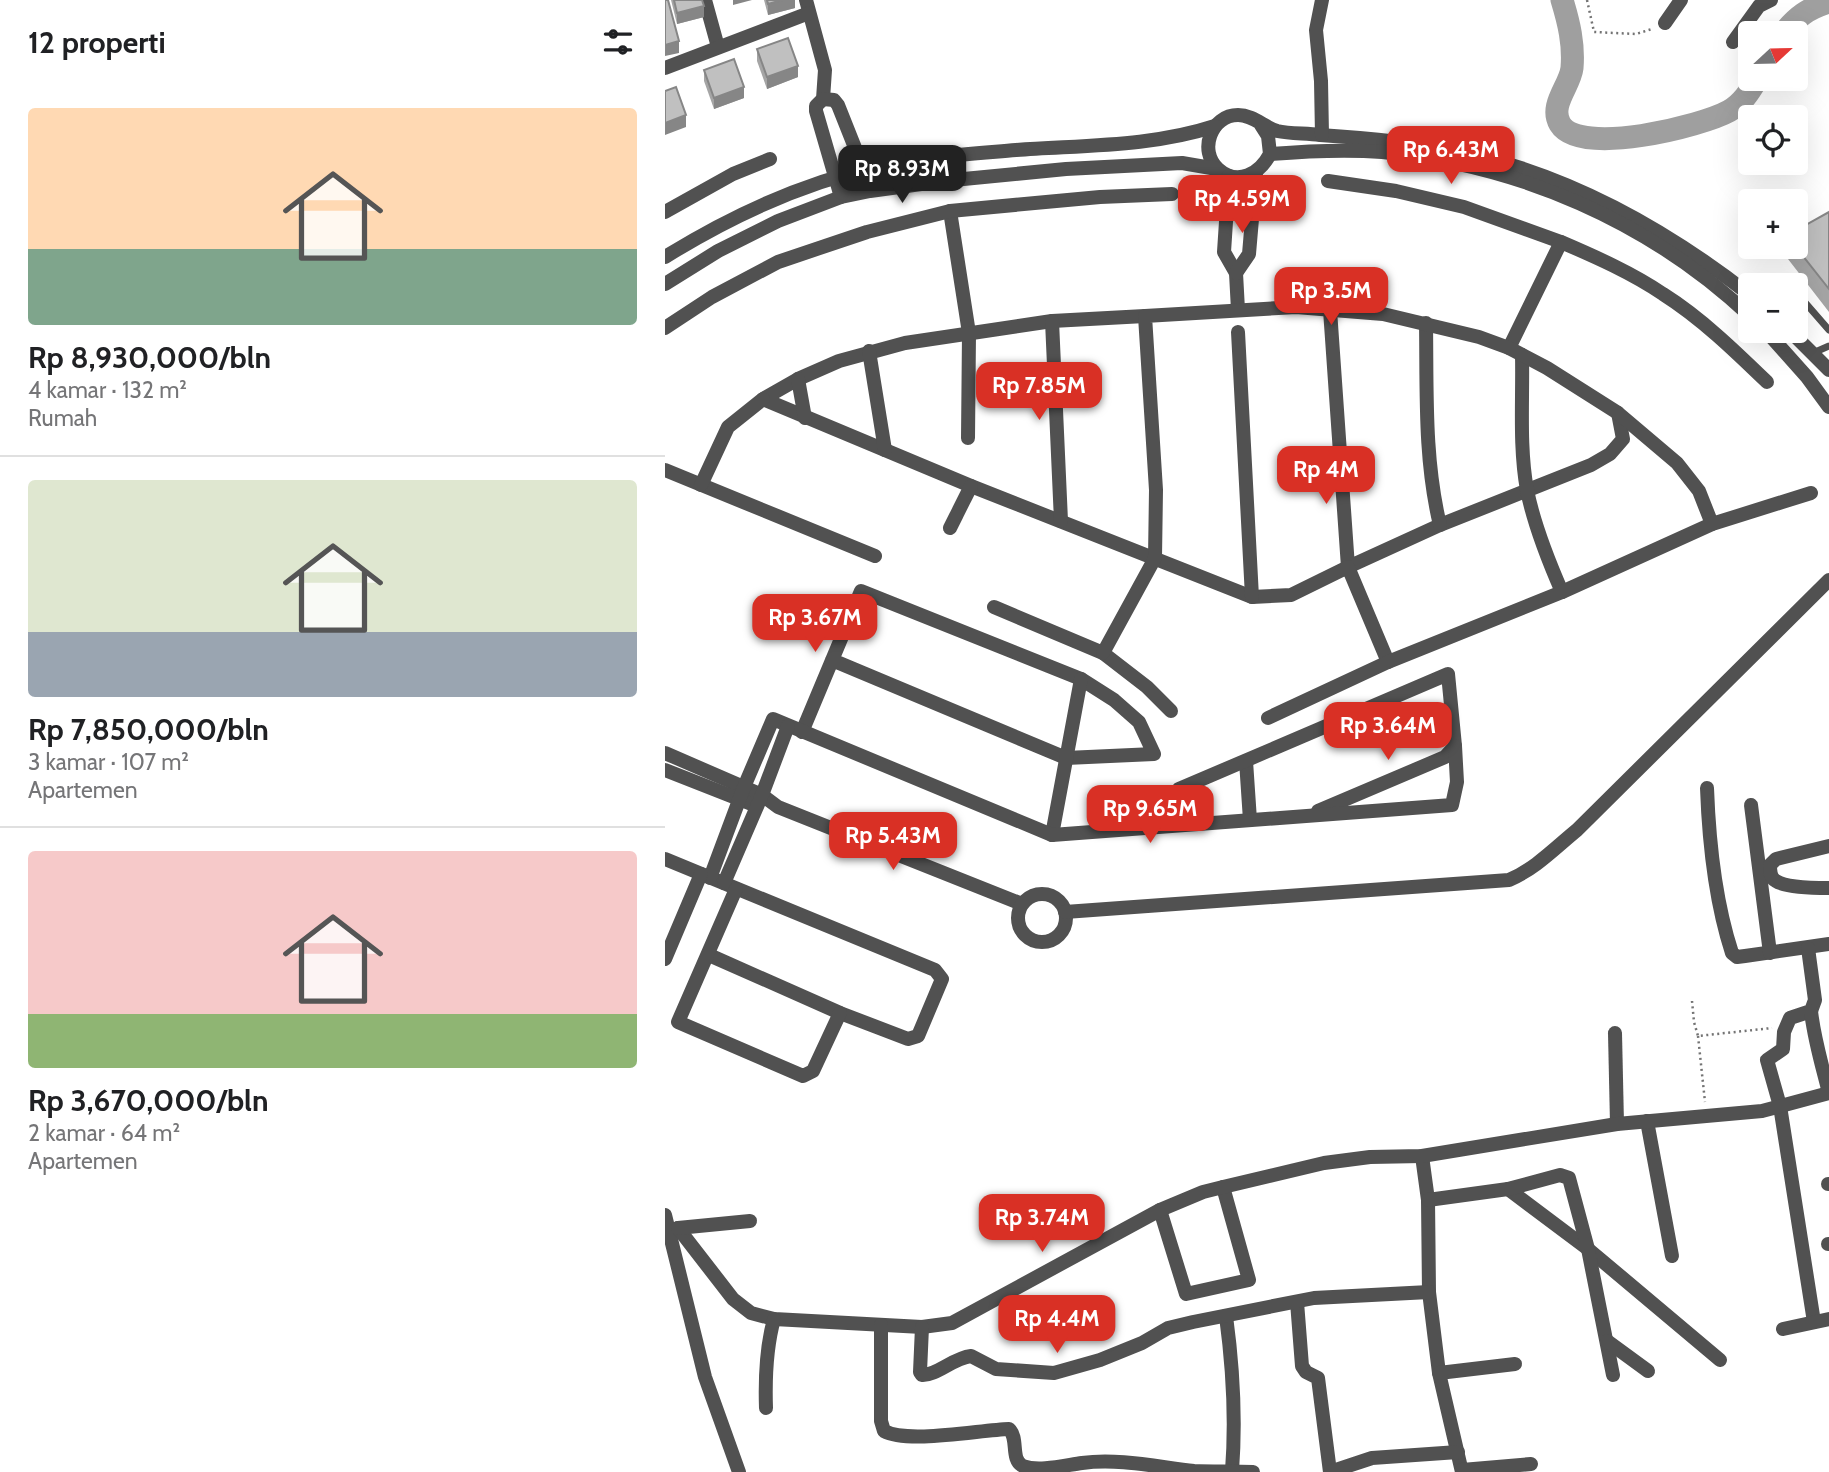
<!DOCTYPE html>
<html lang="id">
<meta charset="utf-8">
<style>
body{margin:0;font-family:Cabin,sans-serif;background:#f2f2f2;color:#202124;height:100vh;display:flex;flex-direction:column;font-size:26px;white-space:nowrap}
*{box-sizing:border-box;margin:0}
p{font-size:23px;color:#757577}
.icon{flex:none;width:38px;height:38px;fill:none;stroke:currentColor;stroke-width:2;stroke-linecap:round;stroke-linejoin:round}
.map{position:relative;flex:1;overflow:hidden}
.panel{display:flex;flex-direction:column;background:#fff;width:665px}
.panel>*{flex:none}
.needle{width:46px;rotate:68deg}
.controls{position:absolute;left:1073px;top:21px;display:grid;gap:14px}
.controls a{display:grid;place-items:center;width:70px;height:70px;border-radius:7px;background:#fff;box-shadow:0 7px 28px #0002;font-size:35px}
.price{position:absolute;translate:-50% -60px;padding:0 16px;border-radius:14px;background:#d93025;color:#fff;font-size:23px;line-height:46px;filter:drop-shadow(0 2px 4px #0008)}
.price::after{content:'';position:absolute;left:50%;top:42px;width:21px;height:16px;margin-left:-10px;background:inherit;clip-path:polygon(0 0,100% 0,50% 100%)}
.price.on{background:#222;color:#fff}
ul{padding:0;list-style:none}
li{display:grid;align-content:center;gap:14px;height:371px;padding:0 28px}
li+li{border-top:2px solid #e0e0e0}
li span{display:grid;place-items:center;height:217px;border-radius:7px;color:#555}
li>.icon{margin-inline-start:auto}
span .icon{width:126px;height:126px;fill:#fffc;stroke-width:1}
li b{font-size:30px}
h2{display:flex;justify-content:space-between;align-items:center;height:84px;padding:0 28px;font-size:30px}
main{display:flex;flex:1;min-height:0}
.map>svg:first-child{display:block}
.lines{fill:none;stroke-linecap:round;stroke-linejoin:round}
.river{stroke:#9f9f9f;stroke-width:23}
.path{stroke:#737373;stroke-width:2.5;stroke-dasharray:2 3.5;stroke-linecap:butt}
.service{stroke:#515151;stroke-width:7}
.minor{stroke:#515151;stroke-width:14}
.wall{fill:#a5a5a5}
.shaded-wall{fill:#868686}
.building{fill:#c0c0c0;stroke:#868686;stroke-width:2}
</style>
<main>
<section class="panel">
<h2>12 properti<svg class="icon" aria-label="filters" viewBox="0 0 24 24"><path d="M4 7h16M4 17h16"/><circle cx="9" cy="7" r="2"/><circle cx="15" cy="17" r="2"/></svg></h2>
<ul>
<li><span style="background:linear-gradient(#ffd9b3 65%,#7fa58c 0)"><svg class="icon" aria-label="home" viewBox="0 0 24 24"><path d="M3 11l9-7 9 7M6 9v11h12V9"/></svg></span><div><b>Rp 8,930,000/bln</b><p>4 kamar · 132 m²</p><p>Rumah</p></div></li>
<li><span style="background:linear-gradient(#dfe7d0 70%,#9aa5b1 0)"><svg class="icon" aria-label="home" viewBox="0 0 24 24"><path d="M3 11l9-7 9 7M6 9v11h12V9"/></svg></span><div><b>Rp 7,850,000/bln</b><p>3 kamar · 107 m²</p><p>Apartemen</p></div></li>
<li><span style="background:linear-gradient(#f6c9c9 75%,#8fb573 0)"><svg class="icon" aria-label="home" viewBox="0 0 24 24"><path d="M3 11l9-7 9 7M6 9v11h12V9"/></svg></span><div><b>Rp 3,670,000/bln</b><p>2 kamar · 64 m²</p><p>Apartemen</p></div></li>
</ul>
</section>
<div class="map">
<svg width="1164" height="1472" viewBox="0 0 1164 1472">
<rect width="100%" height="100%" fill="#fff"/>
<g class="lines">
<g class="river">
<path d="M897,0c7,23 12,44 10,68 -2,18 -23,37 -12,56 20,33 142,2 169,-13 13,-7 21,-20 28,-32"/>
<path d="M1119,33c12,-16 25,-25 45,-31"/>
</g>
<g class="path">
<polyline points="922,0 929,32 971,34 987,29"/>
<polyline points="1027,1001 1029,1022 1033,1036 1107,1028"/>
<polyline points="1033,1036 1040,1102"/>
</g>
<g class="service">
<polyline points="1137,299 1164,330"/>
<polyline points="1148,353 1164,346"/>
</g>
<g class="minor">
<polyline points="40,0 53,47"/>
<polyline points="141,0 160,70 158,99 151,106 151,111 176,197"/>
<polyline points="1000,23 1016,0"/>
<polyline points="1068,42 1094,6 1106,0"/>
<polyline points="0,68 144,13"/>
<polyline points="158,99 169,100 173,105 202,178"/>
<path d="M596,125l7,11 2,18c-10,19 -32,33 -52,15 -20,-18 -7,-54 20,-54 15,0 26,12 39,16 14,3 29,2 43,4 46,3 91,7 137,16 108,22 206,76 293,144"/>
<polyline points="657,135 656,81 651,30 657,0"/>
<path d="M605,154c37,-3 74,-5 112,-2 137,13 267,69 368,164"/>
<polyline points="564,176 559,252 571,273 573,310"/>
<polyline points="663,181 731,191 799,207 896,242"/>
<polyline points="285,211 304,333 303,438"/>
<polyline points="0,212 68,174 105,159"/>
<path d="M0,257c66,-41 137,-74 214,-91 44,-9 91,-12 137,-16 66,-5 135,-3 199,-24"/>
<polyline points="571,273 584,254 591,172"/>
<polyline points="0,284 53,251 113,221 176,197 205,191 278,181 401,169 517,163 552,169"/>
<polyline points="665,310 683,567 775,525 926,465 945,454 958,439 953,413"/>
<polyline points="480,316 387,321 240,343 174,361 133,379 98,399 306,486 587,597 626,595 683,567 723,662"/>
<polyline points="387,321 396,521"/>
<path d="M761,323c1,67 -2,136 14,202"/>
<polyline points="0,328 47,297 113,262 202,232 285,211 435,197 507,194"/>
<polyline points="1101,331 1142,377 1164,407"/>
<polyline points="1125,331 1164,370"/>
<polyline points="573,332 587,597"/>
<path d="M844,348l52,-106c35,15 71,31 102,52 38,24 72,57 104,88"/>
<polyline points="204,351 220,450"/>
<path d="M857,355c1,45 -3,91 5,135 7,35 21,70 35,102"/>
<polyline points="133,379 140,418"/>
<polyline points="0,470 210,556"/>
<polyline points="36,485 63,427 98,399"/>
<polyline points="285,528 306,486"/>
<polyline points="329,607 438,653 482,687 506,711"/>
<polyline points="438,653 490,558 491,490 480,316 631,307 718,314 814,337 844,348 882,368 953,413 1012,463 1034,491 1047,524"/>
<polyline points="603,718 723,662 897,592 1047,524 1146,493"/>
<polyline points="137,732 196,591 416,679 449,700 474,722 489,754 401,758 167,660"/>
<polyline points="0,753 97,795 113,807 357,904"/>
<polyline points="581,761 585,820"/>
<polyline points="0,770 84,803"/>
<path d="M1042,788c2,55 8,113 25,165l5,4 8,-1 84,-12"/>
<polyline points="1086,805 1105,953"/>
<polyline points="518,825 514,789 783,674 790,746 780,757 653,811"/>
<polyline points="387,835 416,679"/>
<path d="M1164,846l-53,13 -6,6c0,5 0,13 6,16 10,7 41,7 53,7"/>
<polyline points="0,859 270,970 277,979 253,1036 243,1039 175,1013 44,955"/>
<polyline points="45,878 79,787 108,719 387,835 787,805 792,782 790,746"/>
<polyline points="59,883 97,795 123,726"/>
<polyline points="71,889 13,1022 138,1076 148,1071 175,1013"/>
<circle cx="377" cy="918" r="24"/>
<path d="M400,912l444,-32c26,-11 46,-32 68,-50l252,-250"/>
<polyline points="1143,948 1150,1000 1146,1011 1125,1018 1119,1032 1118,1049 1102,1060 1115,1106 1149,1322"/>
<polyline points="0,959 36,874"/>
<path d="M1146,1011c3,28 11,54 18,82"/>
<polyline points="950,1033 952,1124"/>
<polyline points="982,1121 1007,1256"/>
<polyline points="757,1156 763,1200 764,1292 774,1373 797,1472"/>
<polyline points="1163,1184 1164,1184"/>
<polyline points="843,1189 923,1249 1055,1360"/>
<polyline points="763,1200 843,1189 895,1175 904,1178 923,1249 948,1375"/>
<polyline points="495,1210 521,1294 584,1280 558,1187"/>
<polyline points="0,1215 40,1377 74,1472"/>
<polyline points="13,1228 68,1299 86,1313 109,1319 257,1327 287,1323 495,1210 538,1192 558,1187 659,1163 705,1157 757,1156 952,1124 1097,1111 1164,1093"/>
<polyline points="13,1228 85,1221"/>
<polyline points="1163,1244 1164,1244"/>
<polyline points="632,1302 637,1366 641,1372 653,1378 665,1472"/>
<path d="M561,1316c7,52 10,103 6,155"/>
<path d="M216,1325v96l3,10c24,13 95,-1 125,-2 10,9 1,31 14,37 16,6 43,-1 59,-3 36,-5 76,4 112,8 19,1 39,0 59,1"/>
<path d="M257,1327l-2,45 2,3c14,1 31,-17 49,-19l25,13 58,4 46,-13 42,-17 26,-15 25,-6 121,-24 115,-6"/>
<polyline points="1118,1329 1164,1319"/>
<polyline points="942,1341 983,1371"/>
<polyline points="774,1373 850,1364"/>
<path d="M101,1408c-1,-30 0,-60 8,-89"/>
<polyline points="797,1470 866,1464"/>
<polyline points="665,1472 707,1458 793,1452"/>
</g>
</g>
<g class="wall">
<polygon points="6,0 37,0 39,17 12,24"/>
<polygon points="99,0 130,0 130,8 103,15"/>
<polygon points="92,49 133,77 102,89 92,61"/>
<polygon points="39,70 79,98 49,109 39,81"/>
<polygon points="1164,212 1164,312 1123,259 1123,247 1130,247 1130,231"/>
</g>
<g class="shaded-wall">
<polygon points="68,0 87,0 68,5"/>
<polygon points="117,0 130,0 130,8 103,15 103,4"/>
<polygon points="39,6 39,17 12,24 12,13"/>
<polygon points="14,41 14,53 0,56 0,45"/>
<polygon points="133,66 133,77 102,89 102,77"/>
<polygon points="79,87 79,98 49,109 49,98"/>
<polygon points="21,115 21,127 0,135 0,123"/>
</g>
<g class="building">
<polygon points="0,0 3,0 14,41 0,45"/>
<polygon points="9,0 37,0 39,6 12,13"/>
<polygon points="102,0 117,0 103,4"/>
<polygon points="123,38 133,66 102,77 92,49"/>
<polygon points="69,59 79,87 49,98 39,70"/>
<polygon points="11,87 21,115 0,123 0,91"/>
<polygon points="1164,212 1164,289 1130,246 1130,231"/>
</g>
</svg>
<div class="controls">
<a><svg class="needle" viewBox="-14 -14 28 28"><path d="M0-13l5 13h-10z" fill="#e53935"/><path d="M0 13l5-13h-10z" fill="#757577"/></svg></a>
<a><svg class="icon" aria-label="locate" viewBox="0 0 24 24"><circle cx="12" cy="12" r="6"/><path d="M12 2v4M12 18v4M2 12h4M18 12h4"/></svg></a>
<a>+</a>
<a>−</a>
</div>
<b class="price" style="left:786px;top:186px">Rp 6.43M</b>
<b class="price on" style="left:237px;top:205px">Rp 8.93M</b>
<b class="price" style="left:577px;top:235px">Rp 4.59M</b>
<b class="price" style="left:666px;top:327px">Rp 3.5M</b>
<b class="price" style="left:374px;top:422px">Rp 7.85M</b>
<b class="price" style="left:661px;top:506px">Rp 4M</b>
<b class="price" style="left:150px;top:654px">Rp 3.67M</b>
<b class="price" style="left:723px;top:762px">Rp 3.64M</b>
<b class="price" style="left:485px;top:845px">Rp 9.65M</b>
<b class="price" style="left:228px;top:872px">Rp 5.43M</b>
<b class="price" style="left:377px;top:1254px">Rp 3.74M</b>
<b class="price" style="left:392px;top:1355px">Rp 4.4M</b>
</div>
</main>
